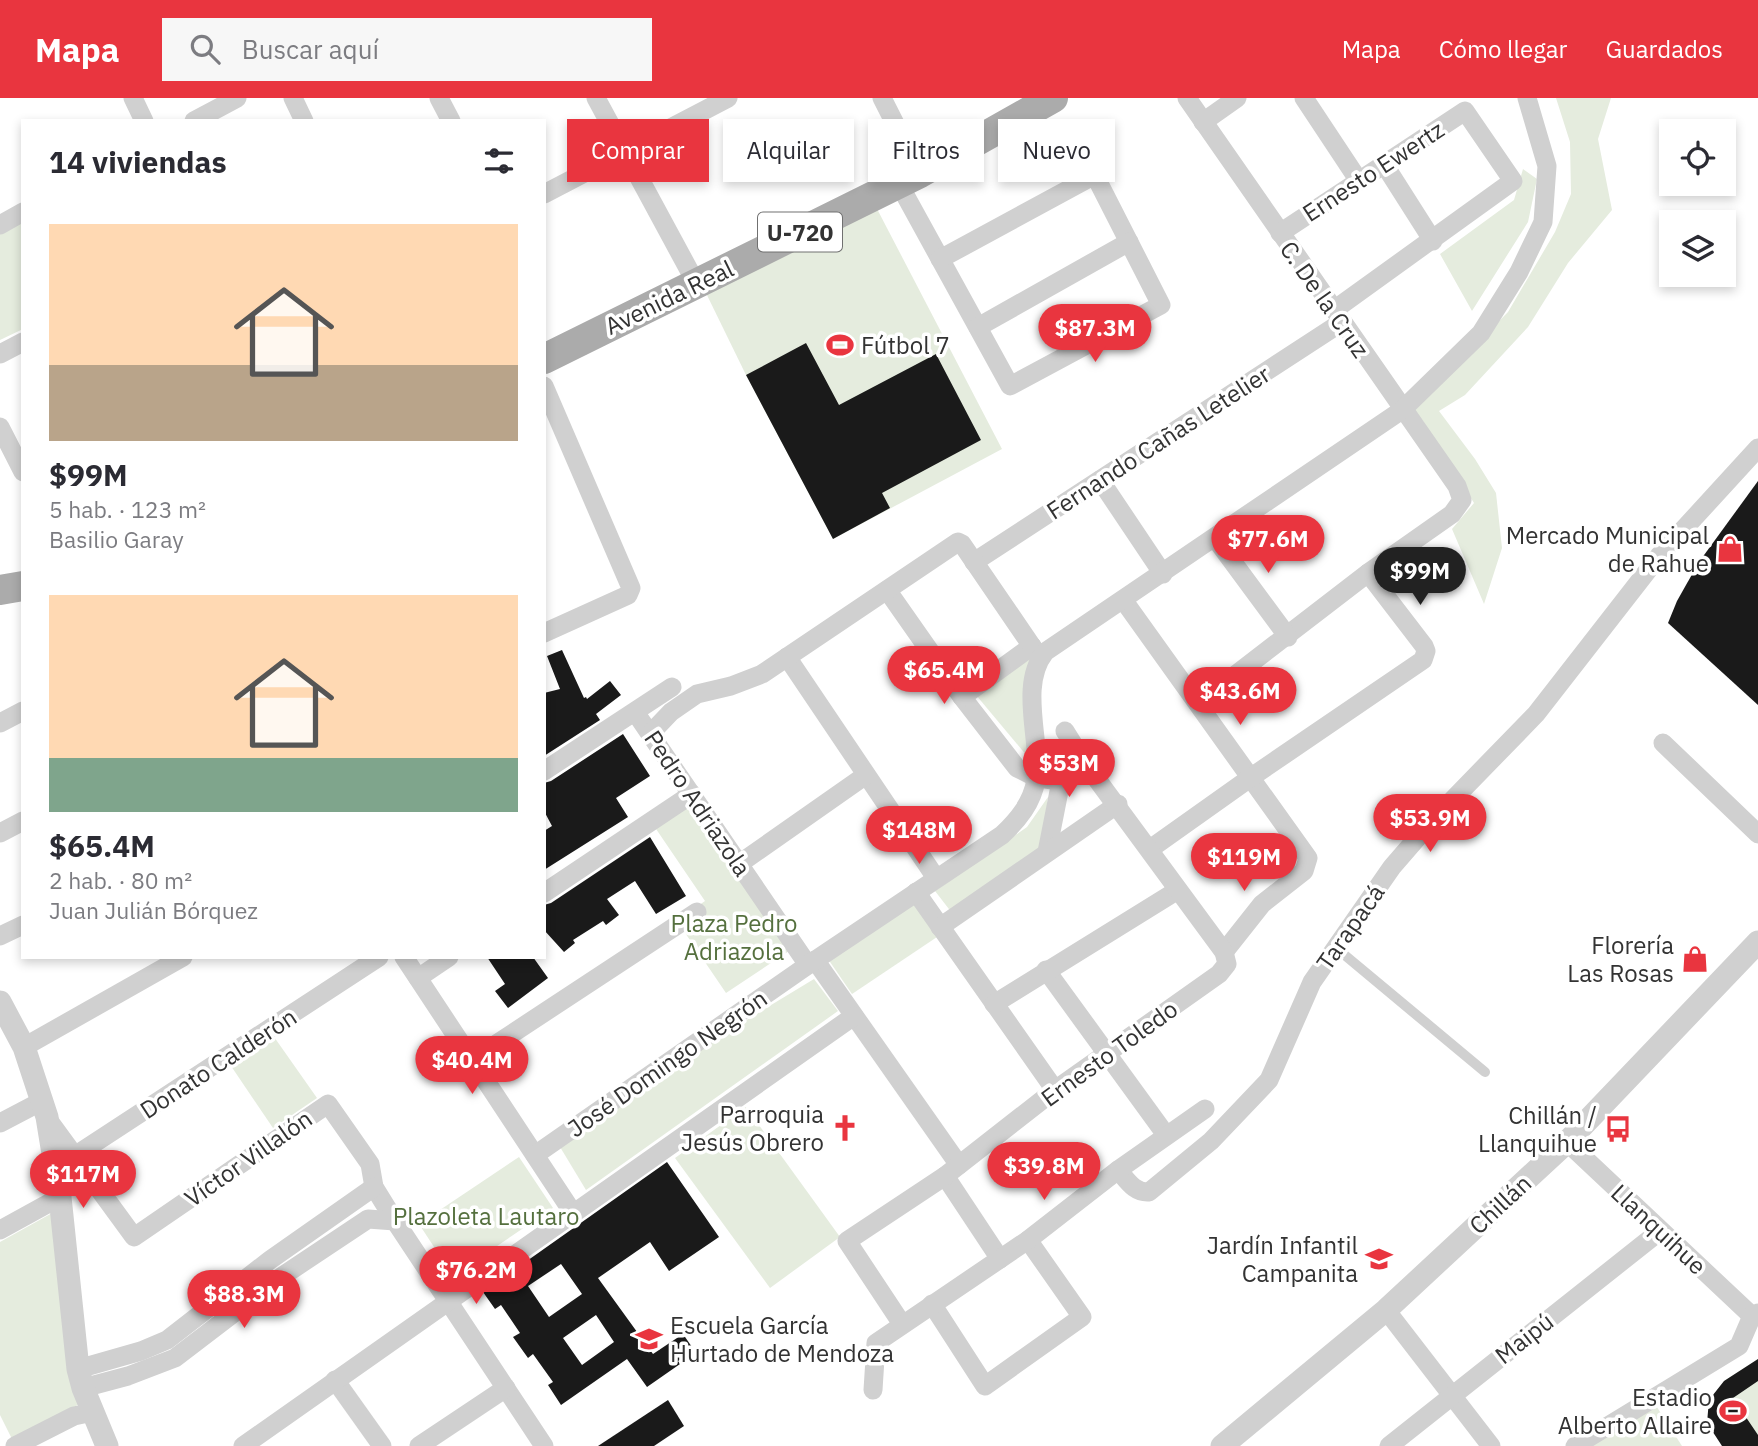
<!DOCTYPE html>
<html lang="es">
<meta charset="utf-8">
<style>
body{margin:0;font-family:"IBM Plex Sans",sans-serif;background:#f7f7f7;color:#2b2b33;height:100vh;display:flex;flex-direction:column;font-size:26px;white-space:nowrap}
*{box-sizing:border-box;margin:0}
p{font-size:23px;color:#7c7c81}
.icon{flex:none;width:38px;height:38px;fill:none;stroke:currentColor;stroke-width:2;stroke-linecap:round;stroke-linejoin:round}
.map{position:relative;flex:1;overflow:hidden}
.side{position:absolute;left:21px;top:21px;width:525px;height:840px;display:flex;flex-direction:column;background:#fff;border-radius:0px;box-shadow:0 4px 10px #0003}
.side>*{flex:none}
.top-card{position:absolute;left:567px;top:21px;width:665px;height:63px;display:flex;gap:14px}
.buttons{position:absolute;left:1659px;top:21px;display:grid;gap:14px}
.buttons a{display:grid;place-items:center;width:77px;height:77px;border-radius:0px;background:#fff;box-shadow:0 4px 10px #0003;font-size:35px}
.price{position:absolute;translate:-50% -60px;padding:0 16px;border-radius:24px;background:#e9353f;color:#fff;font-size:23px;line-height:46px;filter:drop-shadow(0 2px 4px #0008)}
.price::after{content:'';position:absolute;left:50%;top:42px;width:21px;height:16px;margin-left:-10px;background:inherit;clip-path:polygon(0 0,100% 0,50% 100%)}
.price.selected{background:#222;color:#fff}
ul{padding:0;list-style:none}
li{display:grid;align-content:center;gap:14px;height:371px;padding:0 28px}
li span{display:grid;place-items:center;height:217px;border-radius:0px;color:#555}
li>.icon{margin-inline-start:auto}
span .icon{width:126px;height:126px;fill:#fffc;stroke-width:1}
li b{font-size:30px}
h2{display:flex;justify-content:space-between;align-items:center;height:84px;padding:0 28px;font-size:30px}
.tag{padding:0 24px;border-radius:0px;background:#fff;box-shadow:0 4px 10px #0003;font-size:24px;line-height:63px}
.tag.selected{background:#e9353f;color:#fff}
header{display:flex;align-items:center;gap:42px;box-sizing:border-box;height:98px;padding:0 35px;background:#e9353f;color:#fff}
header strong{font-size:33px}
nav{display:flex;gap:38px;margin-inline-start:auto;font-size:24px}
.search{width:490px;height:63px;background:#f7f7f7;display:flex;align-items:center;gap:18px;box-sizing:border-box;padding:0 24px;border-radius:0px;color:#7c7c81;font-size:26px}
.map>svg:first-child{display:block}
.green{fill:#e5ecde}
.building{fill:#1a1a1a;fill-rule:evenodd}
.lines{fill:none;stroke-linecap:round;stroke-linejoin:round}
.service{stroke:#d0d0d0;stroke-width:10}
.minor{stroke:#d0d0d0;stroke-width:19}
.tertiary{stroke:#d0d0d0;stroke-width:23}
.primary{stroke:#ababab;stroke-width:30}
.labels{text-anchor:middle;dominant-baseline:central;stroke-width:7;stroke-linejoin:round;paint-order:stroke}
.shield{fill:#fff;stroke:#707070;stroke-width:2}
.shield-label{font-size:23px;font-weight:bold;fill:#333}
.street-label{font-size:24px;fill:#333;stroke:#fff}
.poi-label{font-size:24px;fill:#333;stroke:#fff;text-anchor:end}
.park-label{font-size:24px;fill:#55703e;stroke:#fff}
</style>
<header>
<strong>Mapa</strong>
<div class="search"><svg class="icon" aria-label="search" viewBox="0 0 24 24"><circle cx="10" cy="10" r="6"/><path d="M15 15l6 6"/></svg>Buscar aquí</div>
<nav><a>Mapa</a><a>Cómo llegar</a><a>Guardados</a></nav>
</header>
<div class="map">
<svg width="1758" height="1348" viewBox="0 0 1758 1348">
<rect width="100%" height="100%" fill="#fff"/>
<g class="green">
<polygon points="1556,0 1611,0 1598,41 1612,112 1568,165 1528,229 1465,297 1439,313 1475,361 1496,395 1502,450 1484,506 1452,431 1474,405 1423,323 1411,313 1508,214 1555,134 1571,96 1570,44"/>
<polygon points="1523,71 1537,81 1528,124 1472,213 1440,156 1514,102"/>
<polygon points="875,107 1002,351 833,441 746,277 704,191"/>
<polygon points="23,123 23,231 0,242 0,134"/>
<polygon points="1032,558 1032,664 976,597"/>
<polygon points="1048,699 1042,751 952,815 935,793 1027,729"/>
<polygon points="689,705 789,853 726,895 677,823 673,825 705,803 654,728"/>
<polygon points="913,804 937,839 852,896 828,861"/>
<polygon points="814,881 838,913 586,1092 554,1039"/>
<polygon points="272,936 317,1000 273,1030 229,965"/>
<polygon points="746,1009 840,1139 770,1190 675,1060"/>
<polygon points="519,1059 553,1110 453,1178 419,1126"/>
<polygon points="54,1114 83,1304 13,1343 0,1317 0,1144"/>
<polygon points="1758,1261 1758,1348 1724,1283"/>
<polygon points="1653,1303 1682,1348 1581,1348"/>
</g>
<g class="building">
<polygon points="806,245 839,307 936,256 981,342 882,395 890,410 833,441 746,277"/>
<polygon points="1758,383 1758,607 1668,525 1677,503 1699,464"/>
<polygon points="562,552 584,600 586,599 587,601 610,583 621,597 596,616 600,622 544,658 544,595 560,591 547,558"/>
<polygon points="623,636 650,678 616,700 628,719 544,772 544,733 552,728 544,713 544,685 551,683"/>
<polygon points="650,739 686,798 656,816 635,783 607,801 619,817 606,827 603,823 573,842 575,845 564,854 544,832 544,807 551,805"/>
<polygon points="487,859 533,859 548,880 508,910 495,893 505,886"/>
<path d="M667,1064l52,75 -50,34 -19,-29 -52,36 55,76 30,-20 11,16 -16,11 2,3 -33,23 -20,-28 -66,46 -13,-20 5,-3 -20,-28 -5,4 -15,-21 7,-4 -19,-28 -6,4 -12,-17zM561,1166l21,30 -33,23 -21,-31zM596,1217l18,27 -32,23 -19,-27z"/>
<polygon points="1758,1261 1758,1283 1733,1300 1758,1337 1758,1348 1722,1348 1707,1325 1709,1302 1724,1283"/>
<polygon points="668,1302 684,1328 654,1348 598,1348"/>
</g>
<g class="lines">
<polyline class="service" points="1335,849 1485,974"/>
<g class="minor">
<polyline points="133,0 144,23"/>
<polyline points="293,0 304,23"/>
<polyline points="439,0 451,23"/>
<polyline points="596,0 696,185"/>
<polyline points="882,0 920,75"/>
<polyline points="1187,0 1457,388 1462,402 1452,416 1368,475 1199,605"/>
<polyline points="1304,0 1359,83"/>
<polyline points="194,23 237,0"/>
<polyline points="1203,24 1237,0"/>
<polyline points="1384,66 1433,143"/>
<polyline points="899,86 1010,288 1161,207 1082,52"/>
<polyline points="544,96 728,0"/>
<polyline points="0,127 23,114"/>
<polyline points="1280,135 1465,13 1513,83 1334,212"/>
<polyline points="940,161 1095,77"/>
<polyline points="978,229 1129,144"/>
<polyline points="0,256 23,244"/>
<polyline points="544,288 631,490 628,497 544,535"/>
<polyline points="0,329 23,374"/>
<polyline points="1100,382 1163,476"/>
<polyline points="1215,440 1288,539"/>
<polyline points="974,464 1342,224"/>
<polyline points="887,492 962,599 1017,670 1037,680 1061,683 1085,665"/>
<polyline points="1124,503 1308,760 1304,773 1262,806 1224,854"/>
<polyline points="787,559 936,780"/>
<polyline points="962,599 1032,548"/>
<polyline points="635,614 808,867"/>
<polyline points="0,625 23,613"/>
<polyline points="650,636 671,614 697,596 731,588 762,576 958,444 962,446 1040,560"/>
<polyline points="1663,645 1758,736"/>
<polyline points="544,673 672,589"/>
<polyline points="0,735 23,723"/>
<polyline points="1150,751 1250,680 1423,562 1426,553 1424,548 1368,475"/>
<polyline points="1047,754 1061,683"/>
<polyline points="739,766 866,677"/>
<polyline points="916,794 1055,992"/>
<polyline points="544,795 692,696"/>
<polyline points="940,829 1118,706"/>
<polyline points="0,838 23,827"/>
<polyline points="404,859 573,1115"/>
<polyline points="815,862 959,1067"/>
<polyline points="1046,872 1166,1037"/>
<polyline points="418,880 449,859"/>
<polyline points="994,906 1178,792"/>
<polyline points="24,949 183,859"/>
<polyline points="472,962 697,814"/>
<polyline points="47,1020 134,1139 328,1006 370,1066 374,1089 395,1123 544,1348"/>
<polyline points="0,1025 42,1003"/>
<polyline points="1567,1044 1752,1218"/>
<path d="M535,1057l273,-190 194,-130c16,-15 30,-32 34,-55 6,-37 -18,-94 9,-128l357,-242 79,-77 38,-61 24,-50 4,-56 -20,-68"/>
<polyline points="67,1063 379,859"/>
<path d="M1118,1072c9,10 16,23 31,22l62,-51 58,-61 43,-98 80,-115 39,-45 105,-108 123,-158 99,-108"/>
<polyline points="945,1078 1000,1161"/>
<polyline points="0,1132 60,1099"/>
<polyline points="932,1206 985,1288 1082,1219 1028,1142"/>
<polyline points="1386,1212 1491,1348"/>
<polyline points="902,1226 847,1143 945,1078 1055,992 1219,876 1227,866 1224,854 1085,665 1065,633"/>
<polyline points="78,1271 141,1253 167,1242 270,1162 374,1089"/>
<polyline points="335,1282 382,1348"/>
<polyline points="83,1290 128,1278 175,1260 281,1179 368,1121 395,1123"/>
<polyline points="873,1292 876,1245 1028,1142 1118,1072 1205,1011"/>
<polyline points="15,1348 74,1318 93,1314"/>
<polyline points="243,1348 854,918"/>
<polyline points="419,1348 506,1290"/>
<polyline points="1389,1348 1660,1133"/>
<polyline points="1575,1348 1739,1248 1752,1218 1758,1215"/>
</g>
<g class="tertiary">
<polyline points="0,904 24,949 47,1019 60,1099 78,1271 83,1290 107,1348"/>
<polyline points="1222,1348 1386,1212 1567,1044 1758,844"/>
</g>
<g class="primary">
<polyline points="544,261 920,75 1053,0"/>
<polyline points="0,492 23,488"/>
</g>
</g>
<defs>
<symbol id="stadium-bare" viewBox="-9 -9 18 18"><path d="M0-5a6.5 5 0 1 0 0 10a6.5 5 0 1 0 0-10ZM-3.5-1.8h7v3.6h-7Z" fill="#e9353f" stroke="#fff" stroke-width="2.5" paint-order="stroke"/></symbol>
<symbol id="shop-bare" viewBox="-9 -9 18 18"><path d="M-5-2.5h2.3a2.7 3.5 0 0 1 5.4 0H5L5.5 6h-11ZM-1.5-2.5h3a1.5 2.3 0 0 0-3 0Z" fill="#e9353f" stroke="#fff" stroke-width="2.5" paint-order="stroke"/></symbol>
<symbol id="church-bare" viewBox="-9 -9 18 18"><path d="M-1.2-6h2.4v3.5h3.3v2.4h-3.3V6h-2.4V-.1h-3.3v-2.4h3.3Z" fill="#e9353f" stroke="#fff" stroke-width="2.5" paint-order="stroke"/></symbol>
<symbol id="bus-bare" viewBox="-9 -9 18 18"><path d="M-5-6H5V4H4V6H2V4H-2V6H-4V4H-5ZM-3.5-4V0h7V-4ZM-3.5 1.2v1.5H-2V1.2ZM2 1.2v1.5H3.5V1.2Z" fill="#e9353f" stroke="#fff" stroke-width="2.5" paint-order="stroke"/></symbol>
<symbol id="school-bare" viewBox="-9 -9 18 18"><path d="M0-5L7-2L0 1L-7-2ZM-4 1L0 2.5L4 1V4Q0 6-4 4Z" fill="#e9353f" stroke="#fff" stroke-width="2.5" paint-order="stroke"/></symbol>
</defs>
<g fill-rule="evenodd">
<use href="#stadium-bare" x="821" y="228" width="38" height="38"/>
<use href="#shop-bare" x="1711" y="432" width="38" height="38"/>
<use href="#shop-bare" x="1676" y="842" width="38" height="38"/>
<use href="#church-bare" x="826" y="1011" width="38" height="38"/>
<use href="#bus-bare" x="1599" y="1012" width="38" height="38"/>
<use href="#school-bare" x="1360" y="1142" width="38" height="38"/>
<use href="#school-bare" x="630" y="1222" width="38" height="38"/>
<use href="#stadium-bare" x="1714" y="1294" width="38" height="38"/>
</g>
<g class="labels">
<rect class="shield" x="758" y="114.5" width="84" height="39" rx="5"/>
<g class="shield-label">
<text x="800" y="134">U-720</text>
</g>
<g class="street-label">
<text transform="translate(1373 73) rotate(-33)">Ernesto Ewertz</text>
<text transform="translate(669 199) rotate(-26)">Avenida Real</text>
<text transform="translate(1325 201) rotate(55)">C. De la Cruz</text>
<text transform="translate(1158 344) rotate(-33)">Fernando Cañas Letelier</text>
<text transform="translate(698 705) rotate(56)">Pedro Adriazola</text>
<text transform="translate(1350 829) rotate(-55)">Tarapacá</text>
<text transform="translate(1109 955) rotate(-36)">Ernesto Toledo</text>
<text transform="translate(218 965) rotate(-33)">Donato Calderón</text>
<text transform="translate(667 965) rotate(-35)">José Domingo Negrón</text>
<text transform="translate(248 1060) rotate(-35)">Víctor Villalón</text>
<text transform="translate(1500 1106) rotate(-43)">Chillán</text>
<text transform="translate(1659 1131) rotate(43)">Llanquihue</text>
<text transform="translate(1524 1240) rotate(-38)">Maipú</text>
</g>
<g class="poi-label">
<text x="861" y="247" text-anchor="start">Fútbol 7</text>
<text x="1709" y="437">Mercado Municipal<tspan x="1709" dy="28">de Rahue</tspan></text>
<text x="1674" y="847">Florería<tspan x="1674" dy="28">Las Rosas</tspan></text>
<text x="824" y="1016">Parroquia<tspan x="824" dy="28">Jesús Obrero</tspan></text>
<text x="1597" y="1017">Chillán /<tspan x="1597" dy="28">Llanquihue</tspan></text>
<text x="1358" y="1147">Jardín Infantil<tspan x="1358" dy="28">Campanita</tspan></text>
<text x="670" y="1227" text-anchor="start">Escuela García<tspan x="670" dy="28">Hurtado de Mendoza</tspan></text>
<text x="1712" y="1299">Estadio<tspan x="1712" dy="28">Alberto Allaire</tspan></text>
</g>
<g class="park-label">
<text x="734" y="825">Plaza Pedro<tspan x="734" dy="28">Adriazola</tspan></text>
<text x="486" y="1118">Plazoleta Lautaro</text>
</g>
</g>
</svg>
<div class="buttons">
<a><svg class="icon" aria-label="locate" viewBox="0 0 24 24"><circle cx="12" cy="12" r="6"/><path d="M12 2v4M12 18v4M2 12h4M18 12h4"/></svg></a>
<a><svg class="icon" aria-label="layers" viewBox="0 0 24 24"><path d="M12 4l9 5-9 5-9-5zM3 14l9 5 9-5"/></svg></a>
</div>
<b class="price" style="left:1095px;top:266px">$87.3M</b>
<b class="price" style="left:1268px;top:477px">$77.6M</b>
<b class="price selected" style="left:1420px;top:509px">$99M</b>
<b class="price" style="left:944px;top:608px">$65.4M</b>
<b class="price" style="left:1240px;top:629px">$43.6M</b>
<b class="price" style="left:1069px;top:701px">$53M</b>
<b class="price" style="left:1430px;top:756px">$53.9M</b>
<b class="price" style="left:919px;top:768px">$148M</b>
<b class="price" style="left:1244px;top:795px">$119M</b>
<b class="price" style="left:472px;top:998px">$40.4M</b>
<b class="price" style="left:1044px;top:1104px">$39.8M</b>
<b class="price" style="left:83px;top:1112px">$117M</b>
<b class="price" style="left:476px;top:1208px">$76.2M</b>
<b class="price" style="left:244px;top:1232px">$88.3M</b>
<div class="top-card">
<a class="tag selected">Comprar</a>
<a class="tag">Alquilar</a>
<a class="tag">Filtros</a>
<a class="tag">Nuevo</a>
</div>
<section class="side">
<h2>14 viviendas<svg class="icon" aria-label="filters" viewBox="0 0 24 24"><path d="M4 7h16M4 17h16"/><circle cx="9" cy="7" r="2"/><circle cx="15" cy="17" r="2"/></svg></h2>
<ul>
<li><span style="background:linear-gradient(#ffd9b3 65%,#b9a48a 0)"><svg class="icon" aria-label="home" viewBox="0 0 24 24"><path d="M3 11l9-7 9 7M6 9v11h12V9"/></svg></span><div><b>$99M</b><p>5 hab. · 123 m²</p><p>Basilio Garay</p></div></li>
<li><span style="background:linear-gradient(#ffd9b3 75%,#7fa58c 0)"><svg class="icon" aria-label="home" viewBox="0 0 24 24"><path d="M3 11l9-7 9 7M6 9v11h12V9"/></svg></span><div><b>$65.4M</b><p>2 hab. · 80 m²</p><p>Juan Julián Bórquez</p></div></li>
</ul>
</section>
</div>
